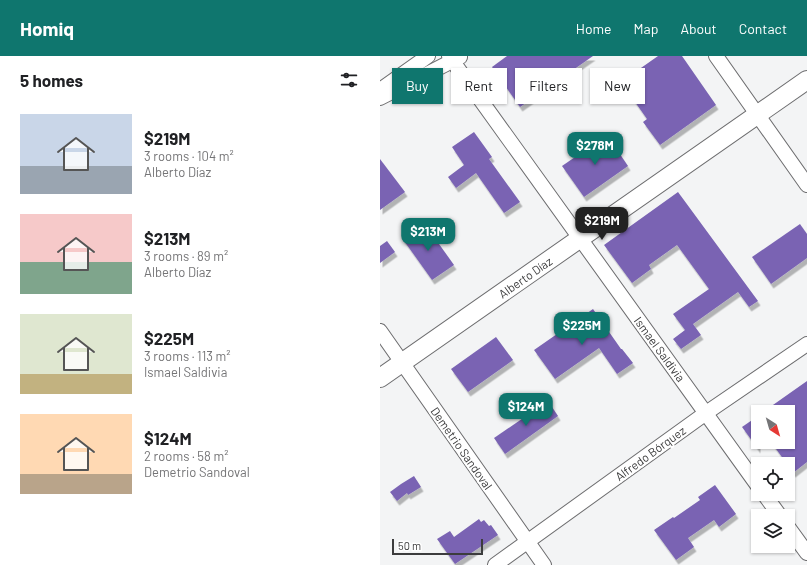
<!DOCTYPE html>
<meta charset="utf-8">
<style>
body{margin:0;font-family:Barlow,sans-serif;background:#f2f2f2;color:#202124;height:100vh;display:flex;flex-direction:column;font-size:15px;white-space:nowrap}
*{box-sizing:border-box;margin:0}
p{font-size:13px;color:#757577}
.icon{flex:none;width:22px;height:22px;fill:none;stroke:currentColor;stroke-width:2;stroke-linecap:round;stroke-linejoin:round}
.map{position:relative;flex:1;overflow:hidden}
.side{display:flex;flex-direction:column;background:#fff;width:380px}
.side>*{flex:none}
.guide{position:absolute;left:12px;top:12px;width:355px;height:36px;display:flex;gap:8px}
.needle{width:26px;rotate:143deg}
.tools{position:absolute;left:371px;top:349px;display:grid;gap:8px}
.tools a{display:grid;place-items:center;width:44px;height:44px;border-radius:0px;background:#fff;box-shadow:0 1px 3px #0004;font-size:20px}
.scale{position:absolute;left:12px;bottom:10px;width:91px;box-sizing:border-box;padding-left:4px;border:2px solid #3c3c3d;border-top:0;font-size:11px;line-height:14px;white-space:nowrap;color:#3c3c3d;-webkit-text-stroke:3px #fff;paint-order:stroke}
.price{position:absolute;translate:-50% -34px;padding:0 9px;border-radius:8px;background:#0f766e;color:#fff;font-size:13px;line-height:26px;filter:drop-shadow(0 1px 2px #0008)}
.price::after{content:'';position:absolute;left:50%;top:24px;width:12px;height:9px;margin-left:-6px;background:inherit;clip-path:polygon(0 0,100% 0,50% 100%)}
.price.selected{background:#222;color:#fff}
ul{padding:0;list-style:none}
li{display:flex;align-items:center;gap:12px;height:100px;padding:0 20px}
li span{display:grid;place-items:center;flex:none;width:112px;height:80px;border-radius:0px;color:#555}
li>.icon{margin-inline-start:auto}
span .icon{width:48px;height:48px;fill:#fffc;stroke-width:1}
li b{font-size:17px}
h2{display:flex;justify-content:space-between;align-items:center;height:48px;padding:0 20px;font-size:17px}
.chip{padding:0 14px;border-radius:0px;background:#fff;box-shadow:0 1px 3px #0004;font-size:14px;line-height:36px}
.chip.selected{background:#0f766e;color:#fff}
header{display:flex;align-items:center;gap:24px;box-sizing:border-box;height:56px;padding:0 20px;background:#0f766e;color:#fff}
header strong{font-size:19px}
nav{display:flex;gap:22px;margin-inline-start:auto;font-size:14px}
main{display:flex;flex:1;min-height:0}
.map>svg:first-child{display:block}
.building{fill:#7a64b3;filter:url(#shadow)}
.lines{fill:none;stroke-linecap:round;stroke-linejoin:round}
.minor-casing{stroke:#6d6d6f;stroke-width:16}
.tertiary-casing{stroke:#6d6d6f;stroke-width:20}
.minor{stroke:#fff;stroke-width:14}
.tertiary{stroke:#fff;stroke-width:18}
.labels{text-anchor:middle;dominant-baseline:central;stroke-width:4;stroke-linejoin:round;paint-order:stroke}
.street-label{font-size:12px;fill:#3c3c3d;stroke:#fff}
</style>
<header>
<strong>Homiq</strong>
<nav><a>Home</a><a>Map</a><a>About</a><a>Contact</a></nav>
</header>
<main>
<section class="side">
<h2>5 homes<svg class="icon" aria-label="filters" viewBox="0 0 24 24"><path d="M4 7h16M4 17h16"/><circle cx="9" cy="7" r="2"/><circle cx="15" cy="17" r="2"/></svg></h2>
<ul>
<li><span style="background:linear-gradient(#c9d6e8 65%,#9aa5b1 0)"><svg class="icon" aria-label="home" viewBox="0 0 24 24"><path d="M3 11l9-7 9 7M6 9v11h12V9"/></svg></span><div><b>$219M</b><p>3 rooms · 104 m²</p><p>Alberto Díaz</p></div></li>
<li><span style="background:linear-gradient(#f6c9c9 60%,#7fa58c 0)"><svg class="icon" aria-label="home" viewBox="0 0 24 24"><path d="M3 11l9-7 9 7M6 9v11h12V9"/></svg></span><div><b>$213M</b><p>3 rooms · 89 m²</p><p>Alberto Díaz</p></div></li>
<li><span style="background:linear-gradient(#dfe7d0 75%,#c2b280 0)"><svg class="icon" aria-label="home" viewBox="0 0 24 24"><path d="M3 11l9-7 9 7M6 9v11h12V9"/></svg></span><div><b>$225M</b><p>3 rooms · 113 m²</p><p>Ismael Saldivia</p></div></li>
<li><span style="background:linear-gradient(#ffd9b3 75%,#b9a48a 0)"><svg class="icon" aria-label="home" viewBox="0 0 24 24"><path d="M3 11l9-7 9 7M6 9v11h12V9"/></svg></span><div><b>$124M</b><p>2 rooms · 58 m²</p><p>Demetrio Sandoval</p></div></li>
</ul>
</section>
<div class="map">
<svg width="427" height="509" viewBox="0 0 427 509">
<defs>
<filter id="shadow"><feDropShadow dx="2.5" dy="4.5" stdDeviation="0" flood-color="#0004"/></filter>
</defs>
<rect width="100%" height="100%" fill="#f3f4f5"/>
<g class="building">
<polygon points="127,0 213,0 140,51 112,11"/>
<polygon points="278,0 302,0 336,49 280,89 263,66 267,63 241,26"/>
<polygon points="94,76 112,101 109,103 140,146 124,157 96,117 76,132 68,121 84,109 72,91"/>
<polygon points="227,79 248,110 204,141 182,110"/>
<polygon points="0,103 25,136 0,154"/>
<polygon points="298,136 378,245 369,251 358,236 313,268 321,279 301,293 293,283 305,274 293,258 329,233 297,189 269,209 271,213 252,227 224,189"/>
<polygon points="44,167 74,209 52,224 22,182"/>
<polygon points="420,168 427,178 427,202 391,228 372,201"/>
<polygon points="7,185 15,196 0,207 0,190"/>
<polygon points="213,253 241,293 242,293 253,307 237,318 219,292 175,323 154,294"/>
<polygon points="116,281 133,304 88,336 71,313"/>
<polygon points="427,325 427,406 413,417 408,410 408,408 407,408 391,386 408,386 408,356 383,356"/>
<polygon points="168,345 178,360 125,398 114,382"/>
<polygon points="378,360 378,393 362,371"/>
<polygon points="34,420 41,431 28,439 27,437 17,445 10,436 21,428"/>
<polygon points="335,429 356,458 339,471 334,464 308,482 314,491 296,504 274,474 293,461 294,462 320,444 318,441"/>
<polygon points="99,463 101,466 104,464 109,470 111,469 118,479 75,508 57,483 70,475 74,481"/>
</g>
<g class="lines">
<defs>
<g id="minor">
<polyline points="69,0 378,430"/>
<polyline points="336,0 427,129"/>
<polyline points="3,32 48,0"/>
<polyline points="0,42 80,1"/>
<polyline points="0,275 164,509"/>
<polyline points="384,438 400,460"/>
<polyline points="408,471 427,497"/>
<polyline points="115,509 326,357 427,288"/>
</g>
<polyline id="tertiary" points="0,322 427,24"/>
</defs>
<use href="#minor" class="minor-casing"/>
<use href="#tertiary" class="tertiary-casing"/>
<use href="#minor" class="minor"/>
<use href="#tertiary" class="tertiary"/>
</g>
<g class="labels">
<g class="street-label">
<text transform="translate(145 221) rotate(-35)">Alberto Díaz</text>
<text transform="translate(280 293) rotate(54)">Ismael Saldivia</text>
<text transform="translate(82 392) rotate(55)">Demetrio Sandoval</text>
<text transform="translate(270 397) rotate(-36)">Alfredo Bórquez</text>
</g>
</g>
</svg>
<div class="tools">
<a><svg class="needle" viewBox="-14 -14 28 28"><path d="M0-13l5 13h-10z" fill="#e53935"/><path d="M0 13l5-13h-10z" fill="#757577"/></svg></a>
<a><svg class="icon" aria-label="locate" viewBox="0 0 24 24"><circle cx="12" cy="12" r="6"/><path d="M12 2v4M12 18v4M2 12h4M18 12h4"/></svg></a>
<a><svg class="icon" aria-label="layers" viewBox="0 0 24 24"><path d="M12 4l9 5-9 5-9-5zM3 14l9 5 9-5"/></svg></a>
</div>
<div class="scale">50 m</div>
<b class="price" style="left:215px;top:110px">$278M</b>
<b class="price selected" style="left:222px;top:185px">$219M</b>
<b class="price" style="left:48px;top:196px">$213M</b>
<b class="price" style="left:202px;top:290px">$225M</b>
<b class="price" style="left:146px;top:371px">$124M</b>
<div class="guide">
<a class="chip selected">Buy</a>
<a class="chip">Rent</a>
<a class="chip">Filters</a>
<a class="chip">New</a>
</div>
</div>
</main>
